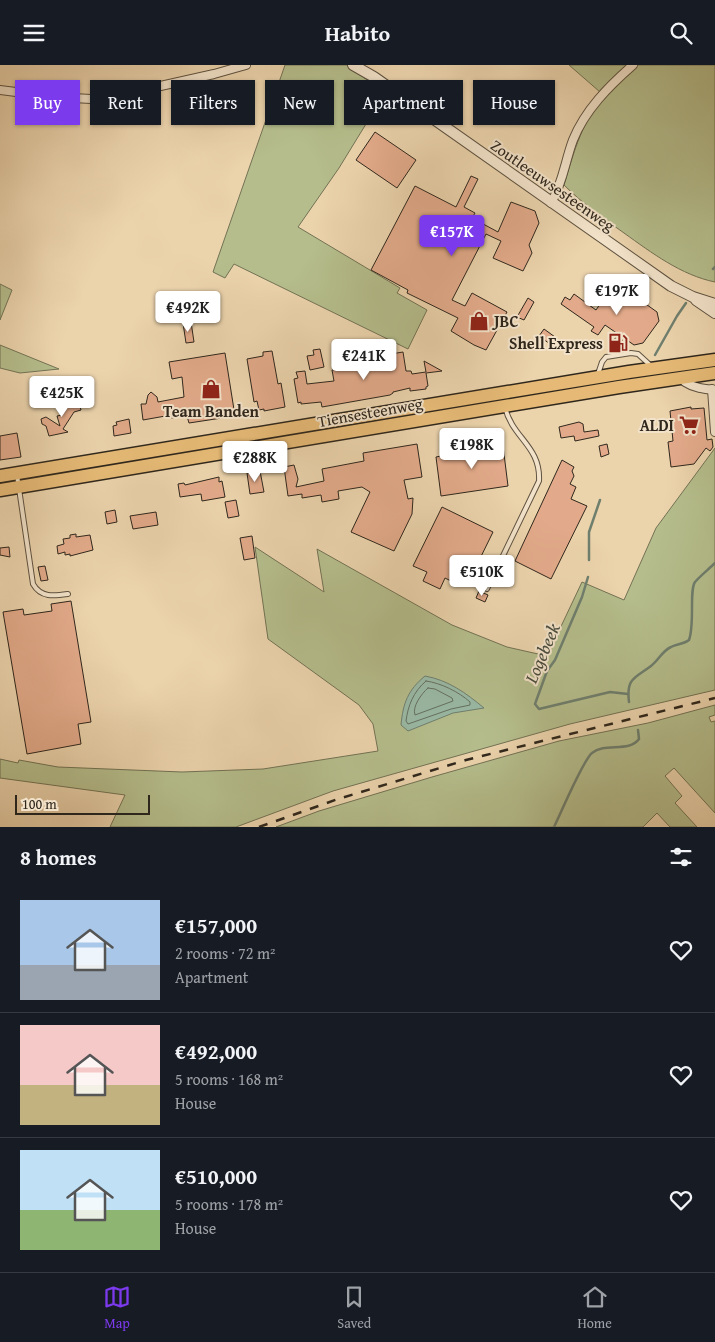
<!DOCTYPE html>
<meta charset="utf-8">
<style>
body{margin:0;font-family:"Gentium Book Plus",serif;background:#242831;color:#f1f3f6;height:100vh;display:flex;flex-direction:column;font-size:19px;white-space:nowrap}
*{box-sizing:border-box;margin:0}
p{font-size:16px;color:#9ea1a6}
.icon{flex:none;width:28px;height:28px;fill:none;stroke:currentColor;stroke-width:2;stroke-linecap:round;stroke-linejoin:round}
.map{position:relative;height:762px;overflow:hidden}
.panel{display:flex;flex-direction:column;background:#171b24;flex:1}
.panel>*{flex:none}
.guide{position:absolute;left:15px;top:15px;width:685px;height:45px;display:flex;gap:10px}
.scale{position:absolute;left:15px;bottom:12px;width:135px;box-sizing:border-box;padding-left:5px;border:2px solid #2f271c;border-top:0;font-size:14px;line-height:18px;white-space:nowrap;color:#2f271c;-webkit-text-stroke:4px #f2e2c9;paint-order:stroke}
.price{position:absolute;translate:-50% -42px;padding:0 11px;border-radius:5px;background:#fff;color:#222;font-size:16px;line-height:32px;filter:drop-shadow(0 1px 2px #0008)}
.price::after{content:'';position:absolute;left:50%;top:30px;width:15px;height:11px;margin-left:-8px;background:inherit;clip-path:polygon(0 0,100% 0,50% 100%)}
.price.active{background:#7c3aed;color:#fff}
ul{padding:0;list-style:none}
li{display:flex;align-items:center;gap:15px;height:125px;padding:0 20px}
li+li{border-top:1px solid #363941}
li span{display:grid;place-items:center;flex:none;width:140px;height:100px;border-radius:0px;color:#555}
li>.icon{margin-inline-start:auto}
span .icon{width:60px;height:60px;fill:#fffc;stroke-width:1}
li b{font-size:21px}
h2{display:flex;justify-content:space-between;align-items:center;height:60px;padding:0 20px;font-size:21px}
.pill{padding:0 18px;border-radius:0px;background:#171b24;box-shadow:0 1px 4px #0004;font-size:18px;line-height:45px}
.pill.active{background:#7c3aed;color:#fff}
header{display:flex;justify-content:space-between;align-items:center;height:65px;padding:0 20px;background:#171b24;font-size:22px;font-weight:600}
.dock{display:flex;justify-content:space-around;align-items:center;height:70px;border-top:1px solid #363941;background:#171b24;font-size:14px;color:#9ea1a6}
.dock a{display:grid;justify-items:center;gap:2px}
.dock .active{color:#7c3aed}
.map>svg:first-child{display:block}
.green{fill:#b5bd8c;stroke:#727254}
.water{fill:#99b9a5;stroke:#6f7f6e}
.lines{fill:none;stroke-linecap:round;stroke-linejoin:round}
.shore{stroke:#647060;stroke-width:1}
.stream{stroke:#6f7f6e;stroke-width:2.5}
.building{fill:#e2aa8a;stroke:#2f271c}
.service-casing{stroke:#5e5240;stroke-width:6}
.minor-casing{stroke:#5e5240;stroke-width:10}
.tertiary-casing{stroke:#5e5240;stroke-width:12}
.primary-casing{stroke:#2f271c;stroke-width:15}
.service{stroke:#f2e2c9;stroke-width:4}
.minor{stroke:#f2e2c9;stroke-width:8}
.tertiary{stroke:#f2e2c9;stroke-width:10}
.primary{stroke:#e6ba76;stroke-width:12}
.rail{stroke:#2f271c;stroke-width:2.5;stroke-dasharray:9 9;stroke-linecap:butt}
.labels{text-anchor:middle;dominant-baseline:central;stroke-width:4;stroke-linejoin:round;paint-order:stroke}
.street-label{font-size:16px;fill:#2f271c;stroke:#f2e2c9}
.poi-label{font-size:16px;font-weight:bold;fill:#2f271c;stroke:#f2e2c9;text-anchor:end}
.water-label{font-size:18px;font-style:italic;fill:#4a4c3e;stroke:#f2e2c9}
</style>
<header><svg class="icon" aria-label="menu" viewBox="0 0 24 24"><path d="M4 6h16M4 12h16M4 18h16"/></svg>Habito<svg class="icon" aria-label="search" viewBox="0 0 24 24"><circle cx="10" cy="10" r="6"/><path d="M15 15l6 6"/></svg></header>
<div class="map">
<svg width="715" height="762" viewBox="0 0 715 762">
<rect width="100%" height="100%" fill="#ebd3ac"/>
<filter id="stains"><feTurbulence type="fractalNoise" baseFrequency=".004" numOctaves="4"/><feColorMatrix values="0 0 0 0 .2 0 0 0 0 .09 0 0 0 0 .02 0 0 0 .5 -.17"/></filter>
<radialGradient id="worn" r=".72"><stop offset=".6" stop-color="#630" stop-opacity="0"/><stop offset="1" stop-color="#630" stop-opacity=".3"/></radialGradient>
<g class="green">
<polygon points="285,0 347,0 385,28 339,103 298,162 400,223 397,228 427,245 408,284 234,199 225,213 213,207"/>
<polygon points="569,0 629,0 600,27"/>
<path d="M637,0h78v217c-34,-7 -63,-29 -91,-49 -21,-15 -42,-30 -60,-48 10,-34 19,-67 44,-94 8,-10 19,-18 29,-26z"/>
<polygon points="0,219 12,225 0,255"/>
<polygon points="0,280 59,304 20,308 0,303"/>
<polygon points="715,383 715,625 570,659 333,726 236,762 110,762 125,730 0,713 0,694 18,698 19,695 58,702 182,707 263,704 378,686 373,659 359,640 268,574 255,482 324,527 317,484 452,560 507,582 547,591 582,517 624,535 656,463"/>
<polygon points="715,640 715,650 709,652 711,657 715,656 715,748 674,703 665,711 682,731 675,738 697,762 670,762 657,748 643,762 276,762 319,746 432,712 559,676 648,658"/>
</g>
<path class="water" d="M425,611c23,4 41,17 59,32l-31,5 -45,18 -7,-6c2,-22 7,-35 24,-49z"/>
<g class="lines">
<g class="shore">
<path d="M426,616c15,2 33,11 44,21v3l-19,4 -43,15 -2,-3c2,-15 7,-29 20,-40z"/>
<path d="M428,623l7,1 17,9 1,3 -38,14c-3,-8 6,-21 13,-27z"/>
</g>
<g class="stream">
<polyline points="713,204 715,202"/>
<polyline points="655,290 677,251 686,238"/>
<polyline points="589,495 589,467 600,435"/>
<polyline points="588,512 582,532 555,595 547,606 535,639 539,644 610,627 628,629"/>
<path d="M629,637c-3,-24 6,-24 22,-36 8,-6 11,-15 20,-19 6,-3 13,-3 18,-7 6,-16 0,-50 6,-58 6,-7 14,-13 20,-19"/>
<path d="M554,762c7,-14 29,-67 38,-74 13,-11 37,0 47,-14l-1,-9"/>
</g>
</g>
<g class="building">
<polygon points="375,67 416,95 397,123 356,95"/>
<polygon points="471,111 478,114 464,142 475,148 472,153 498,167 511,137 535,146 539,158 529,180 532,188 523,206 493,193 501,176 486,169 452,235 465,241 472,228 507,247 486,285 474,280 451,266 458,253 407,228 408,225 371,205 415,121 456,142"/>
<polygon points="615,217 657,247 659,256 643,278 634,280 621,271 624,285 611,287 610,281 618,269 605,260 598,270 591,266 594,262 561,239 565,232 570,235 574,229 596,245"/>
<polygon points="528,233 534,237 524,255 517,252"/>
<polygon points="191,257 194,277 186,278 183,258"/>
<polygon points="544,264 555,272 550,279 539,271"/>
<polygon points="390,281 391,289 403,287 406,306 411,306 412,309 426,307 424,296 442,306 426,308 428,321 426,322 426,324 410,326 410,323 393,327 393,328 390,330 322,342 321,337 301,339 301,337 298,338 294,314 298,313 296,307 305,306 307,319 334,316 332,305 355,301 355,298 367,295 367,291 375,290 374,284"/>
<polygon points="320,284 324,302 310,305 307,291 314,290 313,285"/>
<polygon points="272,286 278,319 281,318 285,342 264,346 264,344 259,345 257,336 254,337 247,294 263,291 263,287"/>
<polygon points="225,288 235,351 189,358 187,351 171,353 171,350 143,355 141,339 146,339 148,330 151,327 157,332 158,337 184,332 182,312 172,314 169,297"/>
<polygon points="78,334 81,345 74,347 63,364 68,367 49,371 46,361 42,359 41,354 46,352 60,361 57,351 62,350 59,338"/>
<polygon points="691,342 691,344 704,343 707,375 712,374 713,382 710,386 706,383 694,399 671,402 668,377 673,376 670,346"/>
<polygon points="129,354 131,368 114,371 113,361 117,360 116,357"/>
<polygon points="579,357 583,359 584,367 598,365 599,371 575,376 574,371 561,373 559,362"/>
<polygon points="17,368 21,392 0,395 0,371"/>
<polygon points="417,379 422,412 404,415 408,434 413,433 412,449 394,486 351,467 370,427 362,422 338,426 339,434 322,437 321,430 302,433 302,429 288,431 284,402 294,400 298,414 296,422 324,416 322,404 364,396 363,388"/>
<polygon points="607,379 609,389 601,392 599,381"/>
<polygon points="472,381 488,383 503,381 508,421 441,431 436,392 451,389 466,382"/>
<polygon points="562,395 574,402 572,406 574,411 570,419 576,422 571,434 587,441 551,514 515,496"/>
<polygon points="260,406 264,427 250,429 247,408"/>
<polygon points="219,412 219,417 222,416 225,432 202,436 201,429 180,432 178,419 184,418 185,420"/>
<polygon points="236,435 239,451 228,453 225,437"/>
<polygon points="442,442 493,467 469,516 462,513 459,520 445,513 440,524 423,516 427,507 413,501"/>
<polygon points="115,445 117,457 107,459 105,447"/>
<polygon points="156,447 158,460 133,464 130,451"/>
<polygon points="76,469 76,472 90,470 93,485 70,491 70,489 65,490 65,487 58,489 57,481 64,479 63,474 70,473 70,470"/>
<polygon points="252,471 255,493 244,495 240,473"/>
<polygon points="9,482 10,492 0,490 0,483"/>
<polygon points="45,501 48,515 41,516 38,502"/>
<polygon points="479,526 488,530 485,537 476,533"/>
<polygon points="71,536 91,657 78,659 81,679 27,689 3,547 23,544 24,550 52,546 51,539"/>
</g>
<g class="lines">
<defs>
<g id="service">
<polyline points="598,309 602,297 606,292 631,288 638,289 650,300"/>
<path d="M17,410l16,109c8,14 21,12 35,10"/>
<path d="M487,524l52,-108c2,-35 -27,-43 -34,-74"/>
</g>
<g id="minor">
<polyline points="0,25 55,32 109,35 127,32 156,22 214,9 246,0"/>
<path d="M551,138c12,-20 14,-42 22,-63 12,-30 36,-54 60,-75"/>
<path d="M685,317c9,6 19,7 30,8"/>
<polyline points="712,324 715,367"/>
</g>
<g id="tertiary">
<polyline points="353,0 374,12 671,221 693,232 715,239"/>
<polyline points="696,235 715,248"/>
</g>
<g id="primary">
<polyline points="0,411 629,307 715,295"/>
<polyline points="0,425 619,322 715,308"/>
</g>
</defs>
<use href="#service" class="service-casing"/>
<use href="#minor" class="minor-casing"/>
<use href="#tertiary" class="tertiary-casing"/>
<use href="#primary" class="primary-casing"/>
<use href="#service" class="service"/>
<use href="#minor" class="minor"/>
<use href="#tertiary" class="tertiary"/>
<use href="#primary" class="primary"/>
<polyline class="rail" points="259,762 338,734 466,695 715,633"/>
</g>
<defs>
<symbol id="shop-bare" viewBox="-9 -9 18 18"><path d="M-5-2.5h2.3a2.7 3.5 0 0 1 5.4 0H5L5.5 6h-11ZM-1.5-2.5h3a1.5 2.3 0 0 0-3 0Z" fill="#8f2418" stroke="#f2e2c9" stroke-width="2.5" paint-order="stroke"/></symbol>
<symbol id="fuel-bare" viewBox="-9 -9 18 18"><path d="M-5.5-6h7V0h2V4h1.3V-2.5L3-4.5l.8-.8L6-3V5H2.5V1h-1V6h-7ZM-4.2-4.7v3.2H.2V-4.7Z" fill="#8f2418" stroke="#f2e2c9" stroke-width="2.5" paint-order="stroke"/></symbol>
<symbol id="supermarket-bare" viewBox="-9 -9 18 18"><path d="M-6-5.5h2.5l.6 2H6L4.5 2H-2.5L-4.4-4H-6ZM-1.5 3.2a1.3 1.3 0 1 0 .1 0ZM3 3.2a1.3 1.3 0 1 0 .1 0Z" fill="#8f2418" stroke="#f2e2c9" stroke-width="2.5" paint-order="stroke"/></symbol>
</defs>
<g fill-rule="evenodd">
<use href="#shop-bare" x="465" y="242" width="28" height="28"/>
<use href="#fuel-bare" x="604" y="264" width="28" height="28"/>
<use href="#shop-bare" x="197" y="310" width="28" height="28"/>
<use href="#supermarket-bare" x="675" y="346" width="28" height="28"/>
</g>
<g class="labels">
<g class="street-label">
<text transform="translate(553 120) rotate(35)">Zoutleeuwsesteenweg</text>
<text transform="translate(370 347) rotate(-10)">Tiensesteenweg</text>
</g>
<g class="poi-label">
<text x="494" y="256" text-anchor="start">JBC</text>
<text x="603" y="278">Shell Express</text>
<text x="211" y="346" text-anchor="middle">Team Banden</text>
<text x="674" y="360">ALDI</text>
</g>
<g class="water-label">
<text transform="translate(542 588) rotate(-67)">Logebeek</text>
</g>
</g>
<rect width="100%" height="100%" filter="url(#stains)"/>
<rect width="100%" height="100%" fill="url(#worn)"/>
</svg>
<div class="scale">100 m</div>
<b class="price active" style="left:452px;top:192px">€157K</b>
<b class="price" style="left:617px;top:251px">€197K</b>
<b class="price" style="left:188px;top:268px">€492K</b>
<b class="price" style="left:364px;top:316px">€241K</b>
<b class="price" style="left:62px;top:353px">€425K</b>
<b class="price" style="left:472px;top:405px">€198K</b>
<b class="price" style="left:255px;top:418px">€288K</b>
<b class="price" style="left:482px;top:532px">€510K</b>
<div class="guide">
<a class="pill active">Buy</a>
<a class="pill">Rent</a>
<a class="pill">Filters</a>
<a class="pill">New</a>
<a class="pill">Apartment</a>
<a class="pill">House</a>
</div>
</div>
<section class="panel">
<h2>8 homes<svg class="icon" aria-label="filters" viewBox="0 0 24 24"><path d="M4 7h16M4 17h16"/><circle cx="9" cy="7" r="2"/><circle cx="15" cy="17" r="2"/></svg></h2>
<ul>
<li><span style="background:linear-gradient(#a9c7e8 65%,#9aa5b1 0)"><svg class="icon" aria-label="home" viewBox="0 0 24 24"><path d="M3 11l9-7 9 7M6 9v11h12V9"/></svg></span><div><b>€157,000</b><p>2 rooms · 72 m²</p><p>Apartment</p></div><svg class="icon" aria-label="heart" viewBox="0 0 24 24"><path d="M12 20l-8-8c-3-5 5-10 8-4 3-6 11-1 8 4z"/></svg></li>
<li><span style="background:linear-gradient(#f6c9c9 60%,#c2b280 0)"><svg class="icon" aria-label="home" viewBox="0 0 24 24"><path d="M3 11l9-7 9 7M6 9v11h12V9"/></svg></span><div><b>€492,000</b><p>5 rooms · 168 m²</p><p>House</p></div><svg class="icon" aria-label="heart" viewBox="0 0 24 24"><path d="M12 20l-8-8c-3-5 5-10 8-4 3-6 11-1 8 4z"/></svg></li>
<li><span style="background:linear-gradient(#bfe0f5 60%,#8fb573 0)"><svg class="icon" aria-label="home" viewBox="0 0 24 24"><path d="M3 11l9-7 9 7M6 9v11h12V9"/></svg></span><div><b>€510,000</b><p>5 rooms · 178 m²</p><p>House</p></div><svg class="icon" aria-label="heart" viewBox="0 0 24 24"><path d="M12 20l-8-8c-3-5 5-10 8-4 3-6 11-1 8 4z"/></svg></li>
</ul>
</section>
<nav class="dock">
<a class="active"><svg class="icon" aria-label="map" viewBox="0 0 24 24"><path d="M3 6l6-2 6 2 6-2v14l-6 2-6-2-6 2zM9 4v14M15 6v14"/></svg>Map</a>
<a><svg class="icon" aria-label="saved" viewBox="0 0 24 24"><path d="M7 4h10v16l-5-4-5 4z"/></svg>Saved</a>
<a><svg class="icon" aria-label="home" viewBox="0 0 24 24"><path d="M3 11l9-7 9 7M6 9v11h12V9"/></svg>Home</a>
</nav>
